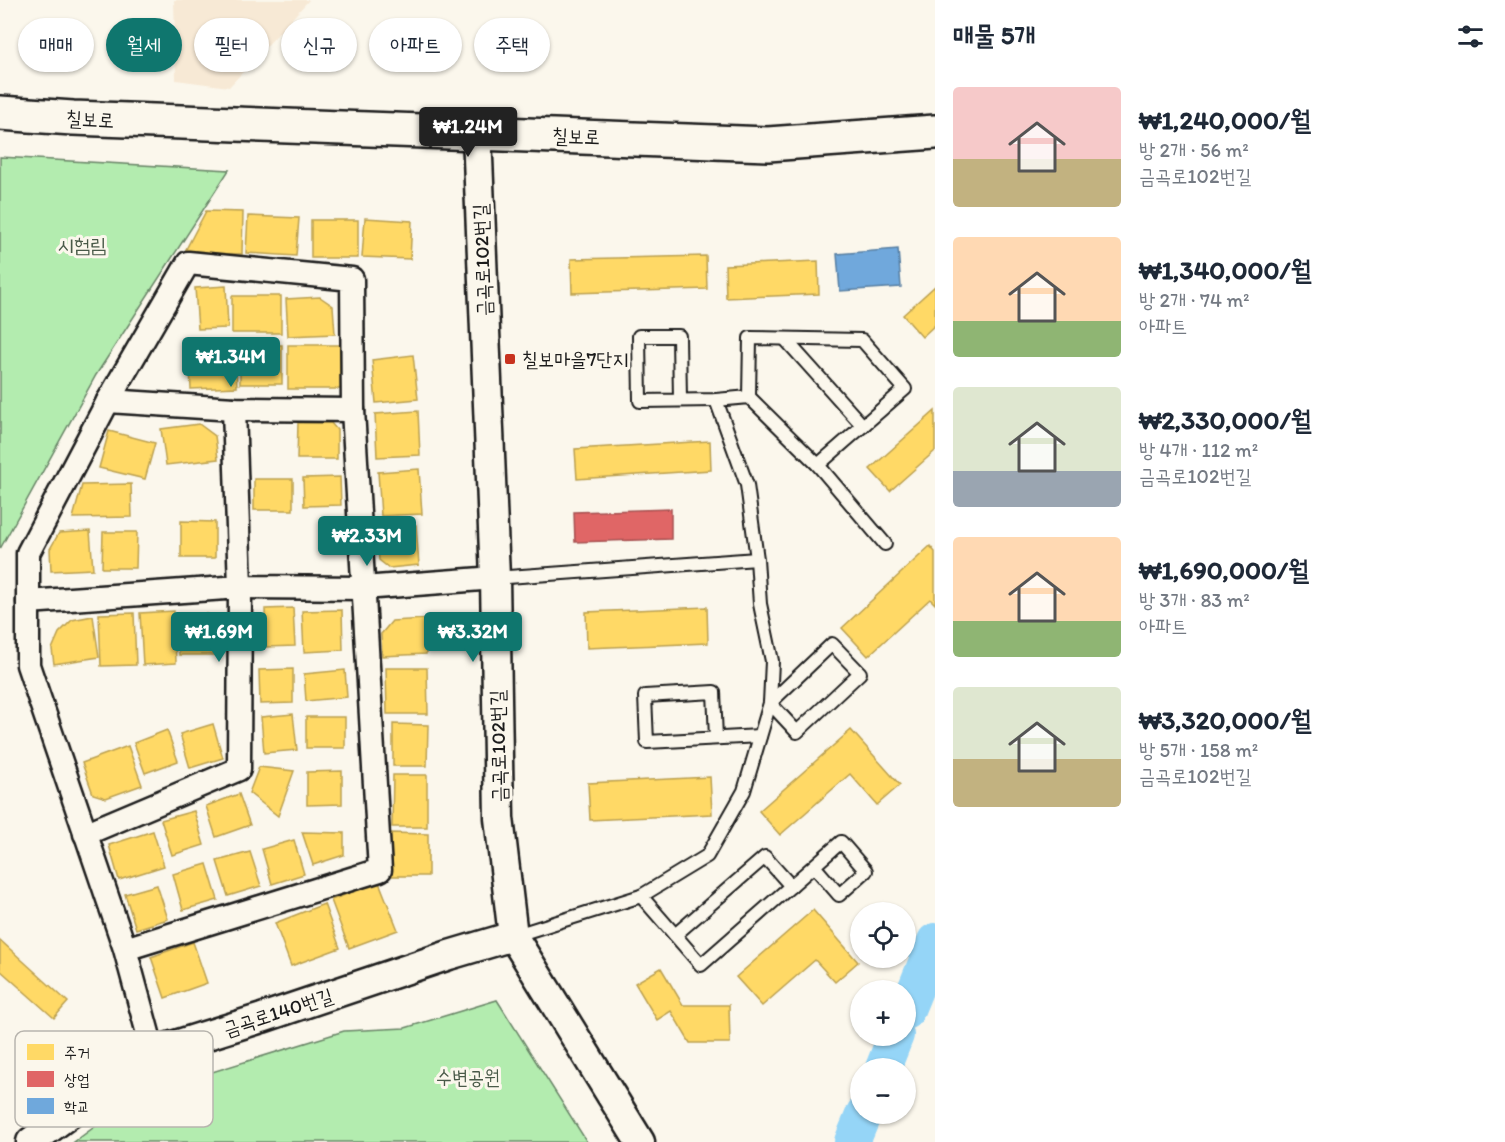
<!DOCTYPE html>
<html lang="ko">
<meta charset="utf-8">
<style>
body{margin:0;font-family:Itim,"Poor Story",sans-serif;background:#f2f2f3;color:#1f2937;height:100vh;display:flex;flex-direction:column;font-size:22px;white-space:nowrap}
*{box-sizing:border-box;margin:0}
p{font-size:20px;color:#747a83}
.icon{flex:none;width:33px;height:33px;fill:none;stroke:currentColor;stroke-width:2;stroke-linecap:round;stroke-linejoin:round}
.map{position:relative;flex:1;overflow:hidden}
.drawer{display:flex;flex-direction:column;background:#fff;width:570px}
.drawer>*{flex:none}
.banner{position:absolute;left:18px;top:18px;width:570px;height:54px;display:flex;gap:12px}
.tools{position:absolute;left:850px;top:902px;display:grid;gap:12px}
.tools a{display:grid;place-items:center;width:66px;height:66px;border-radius:50%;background:#fff;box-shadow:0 2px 4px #0004;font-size:30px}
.price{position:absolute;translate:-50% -51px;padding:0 14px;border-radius:6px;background:#0f766e;color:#fff;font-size:20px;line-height:39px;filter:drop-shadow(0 2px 3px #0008)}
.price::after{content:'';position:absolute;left:50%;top:36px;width:18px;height:14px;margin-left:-9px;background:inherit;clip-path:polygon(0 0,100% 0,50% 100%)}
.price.active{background:#222;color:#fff}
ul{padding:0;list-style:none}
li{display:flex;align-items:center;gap:18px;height:150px;padding:0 18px}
li span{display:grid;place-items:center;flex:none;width:168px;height:120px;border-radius:6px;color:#555}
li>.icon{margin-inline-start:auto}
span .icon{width:72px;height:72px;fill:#fffc;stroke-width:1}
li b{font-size:26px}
h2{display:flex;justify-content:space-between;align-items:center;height:72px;padding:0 18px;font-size:26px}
.tag{padding:0 21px;border-radius:27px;background:#fff;box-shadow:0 2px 4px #0004;font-size:21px;line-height:54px}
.tag.active{background:#0f766e;color:#fff}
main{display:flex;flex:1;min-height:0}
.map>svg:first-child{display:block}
.built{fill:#f7e9d5}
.green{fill:#b3ecaf;stroke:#688466;stroke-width:1.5}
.homes{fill:#ffd966;stroke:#bba050;stroke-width:1.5}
.shops{fill:#e06666;stroke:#a55050;stroke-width:1.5}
.schools{fill:#6fa8dc;stroke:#567ea2;stroke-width:1.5}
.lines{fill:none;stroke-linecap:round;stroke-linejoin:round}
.river{stroke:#95d5f7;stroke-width:36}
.service-casing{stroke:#1c1c1c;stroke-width:16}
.minor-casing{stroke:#1c1c1c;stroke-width:27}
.tertiary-casing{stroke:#1c1c1c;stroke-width:33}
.secondary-casing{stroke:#1c1c1c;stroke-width:38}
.service{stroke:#fbf7ec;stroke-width:12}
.minor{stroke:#fbf7ec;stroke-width:22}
.tertiary{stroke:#fbf7ec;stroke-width:28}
.secondary{stroke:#fbf7ec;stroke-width:33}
.poi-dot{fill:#c8321e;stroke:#fbf7ec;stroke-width:2}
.labels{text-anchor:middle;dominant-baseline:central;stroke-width:6;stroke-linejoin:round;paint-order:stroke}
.street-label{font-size:20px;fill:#1c1c1c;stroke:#fbf7ec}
.park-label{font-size:20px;fill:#495a48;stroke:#fbf7ec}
.poi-label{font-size:20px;fill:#1c1c1c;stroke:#fbf7ec;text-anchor:start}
.key{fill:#fbf7ec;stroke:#b8b5ae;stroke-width:1.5}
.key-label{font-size:16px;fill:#1c1c1c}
</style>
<main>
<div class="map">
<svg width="935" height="1142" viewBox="0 0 935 1142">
<rect width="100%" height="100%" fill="#fbf7ec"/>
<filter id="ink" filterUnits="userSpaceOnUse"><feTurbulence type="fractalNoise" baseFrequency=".0167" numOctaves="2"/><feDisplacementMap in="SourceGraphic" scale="12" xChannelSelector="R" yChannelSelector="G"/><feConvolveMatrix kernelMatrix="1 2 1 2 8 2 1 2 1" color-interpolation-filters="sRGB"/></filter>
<g filter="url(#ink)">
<polygon class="built" points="174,0 309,0 229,87 176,80"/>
<g class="green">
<polygon points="0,157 229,170 96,375 0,549"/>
<polygon points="497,1000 587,1142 74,1142 138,1095 344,1031 405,1028"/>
</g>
<g class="homes">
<polygon points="206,211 243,212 242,254 184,253"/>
<polygon points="248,216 299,218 296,256 246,253"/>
<polygon points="365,218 412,221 410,259 362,257"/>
<rect x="311" y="220" width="47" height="38"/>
<polygon points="706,256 707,289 572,293 571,259"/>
<polygon points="818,261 819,294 726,298 725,265"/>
<polygon points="226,286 228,328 198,329 195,288"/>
<polygon points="935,286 935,325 922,337 903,315"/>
<rect x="232" y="296" width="49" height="37"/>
<polygon points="320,297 333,306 335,334 288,336 286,299"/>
<polygon points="235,342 237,387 191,389 189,344"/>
<rect x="240" y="345" width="42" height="39"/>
<rect x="288" y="345" width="54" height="44"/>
<polygon points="413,355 418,399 376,403 372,360"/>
<polygon points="418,411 420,455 377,457 375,414"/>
<polygon points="935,411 935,451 890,491 870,469"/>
<polygon points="298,423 331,423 337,430 337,459 297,459"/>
<polygon points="199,424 215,436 218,459 166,465 161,429"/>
<polygon points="109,431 155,443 145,479 99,468"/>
<polygon points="710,441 711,470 577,479 575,449"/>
<polygon points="419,469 422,514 381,516 378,472"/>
<polygon points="340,477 341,505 304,506 303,478"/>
<rect x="254" y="479" width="39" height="31"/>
<polygon points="131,484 132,517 73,518 82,485"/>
<polygon points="181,521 215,522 215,558 181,558"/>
<polygon points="416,525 419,565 389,568 379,560 376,528"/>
<polygon points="90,531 93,569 51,571 50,549 59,533"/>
<polygon points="103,532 137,532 136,568 102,568"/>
<polygon points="930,546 935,552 935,604 930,599 868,656 842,628"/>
<polygon points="707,607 708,643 587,648 586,612"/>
<polygon points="293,608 295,646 266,647 265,609"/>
<polygon points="342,610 343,650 304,652 302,611"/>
<polygon points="174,611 176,663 143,665 140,613"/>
<polygon points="134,613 136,665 101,666 99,614"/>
<polygon points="207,614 220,621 221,655 179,655 179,615"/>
<polygon points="93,616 99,657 54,664 52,649 59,633 72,620"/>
<polygon points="425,619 426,654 382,656 381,634 392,621"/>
<polygon points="386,668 427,668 428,714 387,714"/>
<polygon points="293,669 293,703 260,704 259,670"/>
<polygon points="345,670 347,697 306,701 304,674"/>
<polygon points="293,714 297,750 264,753 261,717"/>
<rect x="306" y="717" width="39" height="31"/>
<polygon points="213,724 223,758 190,768 180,734"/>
<polygon points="393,724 428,725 427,766 393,766"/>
<polygon points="167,730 178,761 145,773 134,743"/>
<polygon points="851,730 900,785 877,805 850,774 780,835 759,811"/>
<polygon points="128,746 142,785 106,798 93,794 82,763"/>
<polygon points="259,767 294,771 278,816 249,793"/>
<polygon points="342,771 342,804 307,805 307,772"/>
<polygon points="393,775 427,775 427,827 392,827"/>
<polygon points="710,777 712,814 590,820 588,783"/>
<polygon points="239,794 250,825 216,837 206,806"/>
<polygon points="194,811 204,845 172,855 161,820"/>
<polygon points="153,831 164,866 119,880 109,845"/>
<polygon points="302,832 344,833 344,855 313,865"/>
<polygon points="389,833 428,834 428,876 388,876"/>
<polygon points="294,840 304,874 272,884 262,849"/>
<polygon points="250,852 261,886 228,896 217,861"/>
<polygon points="207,864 218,900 183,910 173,874"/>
<polygon points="379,882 398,930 349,948 331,900"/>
<polygon points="157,885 168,919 136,929 125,894"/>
<polygon points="324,904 340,948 291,966 275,923"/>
<polygon points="813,910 858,962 835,982 815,960 762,1006 736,977"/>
<polygon points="0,940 68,1002 54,1018 0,970"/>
<polygon points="193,942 207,983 165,998 151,957"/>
<polygon points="661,968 683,1005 729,1005 730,1043 690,1043 671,1011 657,1020 635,983"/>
</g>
<polygon class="shops" points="671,509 671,539 575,542 574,512"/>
<polygon class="schools" points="898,249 901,287 840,291 837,254"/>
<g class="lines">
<g class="river">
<polyline points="906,1012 935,941"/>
<polyline points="883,1068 896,1035"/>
<polyline points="852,1142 864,1113"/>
</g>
<defs>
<g id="service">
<polyline points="785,339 863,426"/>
<polyline points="749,397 750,338 862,340 905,389 818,465"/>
<polyline points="680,400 679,336 639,336 640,401 716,400 749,397 818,465 885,544"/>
<polyline points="495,578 757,559"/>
<polygon points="832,644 860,673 797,732 770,703"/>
<polyline points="716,738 714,692 645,696 647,742 760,736"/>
<path d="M641,896l60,69c47,-41 93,-82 140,-123l25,29 -27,24 -25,-29"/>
<polyline points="675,935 765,857 791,886"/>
<polyline points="513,936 641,896 707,856 744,791 770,703 772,661 760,604 757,559 747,485 716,400"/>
</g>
<g id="minor">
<polyline points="108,401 234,409 353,410"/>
<polyline points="234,409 240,587 363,588 495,578"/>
<polyline points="28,602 240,587 239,769 85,834"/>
<polyline points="125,949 380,870 353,410 352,279 188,263 108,401 28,553 28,665 125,949 153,1052"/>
</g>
<g id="tertiary">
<polyline points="477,133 495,578 499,818 513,936 640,1142"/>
<polyline points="31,1142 153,1052 262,1018 449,955 513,936"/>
</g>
<polyline id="secondary" points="0,113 73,118 768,144 935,132"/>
</defs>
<use href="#service" class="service-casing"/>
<use href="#minor" class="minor-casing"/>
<use href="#tertiary" class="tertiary-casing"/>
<use href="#secondary" class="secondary-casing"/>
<use href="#service" class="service"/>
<use href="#minor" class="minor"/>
<use href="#tertiary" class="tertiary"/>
<use href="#secondary" class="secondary"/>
</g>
</g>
<rect class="poi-dot" x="504" y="353" width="12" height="12" rx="3"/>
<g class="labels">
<g class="street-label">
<text transform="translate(90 119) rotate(3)">칠보로</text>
<text transform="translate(576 136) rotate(2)">칠보로</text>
<text transform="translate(482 260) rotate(-92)">금곡로102번길</text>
<text transform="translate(498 746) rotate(-91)">금곡로102번길</text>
<text transform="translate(278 1012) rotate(-18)">금곡로140번길</text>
</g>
<g class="park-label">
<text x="82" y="245">시험림</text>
<text x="468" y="1077">수변공원</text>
</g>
<g class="poi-label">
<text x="522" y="359">칠보마을7단지</text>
</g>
</g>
<rect x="15" y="1031" width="198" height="96" rx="9" class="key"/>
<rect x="27" y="1044" width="27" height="16" fill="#ffd966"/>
<rect x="27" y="1071" width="27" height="16" fill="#e06666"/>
<rect x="27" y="1098" width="27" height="16" fill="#6fa8dc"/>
<g class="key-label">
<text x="64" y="1058">주거</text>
<text x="64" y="1085">상업</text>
<text x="64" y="1112">학교</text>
</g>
</svg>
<div class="tools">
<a><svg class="icon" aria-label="locate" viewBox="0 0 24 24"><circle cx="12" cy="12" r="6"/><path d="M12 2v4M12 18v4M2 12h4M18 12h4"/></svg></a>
<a>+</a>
<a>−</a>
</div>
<b class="price active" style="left:468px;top:158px">₩1.24M</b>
<b class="price" style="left:231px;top:388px">₩1.34M</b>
<b class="price" style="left:367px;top:567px">₩2.33M</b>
<b class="price" style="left:219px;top:663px">₩1.69M</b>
<b class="price" style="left:473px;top:663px">₩3.32M</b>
<div class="banner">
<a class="tag">매매</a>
<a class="tag active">월세</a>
<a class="tag">필터</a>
<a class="tag">신규</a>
<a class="tag">아파트</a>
<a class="tag">주택</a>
</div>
</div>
<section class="drawer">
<h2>매물 5개<svg class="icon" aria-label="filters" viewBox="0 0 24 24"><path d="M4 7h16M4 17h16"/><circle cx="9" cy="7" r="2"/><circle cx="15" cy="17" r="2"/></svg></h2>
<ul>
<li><span style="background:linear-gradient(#f6c9c9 60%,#c2b280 0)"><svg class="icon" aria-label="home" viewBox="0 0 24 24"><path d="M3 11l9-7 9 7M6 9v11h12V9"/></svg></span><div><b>₩1,240,000/월</b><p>방 2개 · 56 m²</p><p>금곡로102번길</p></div></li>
<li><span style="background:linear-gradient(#ffd9b3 70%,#8fb573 0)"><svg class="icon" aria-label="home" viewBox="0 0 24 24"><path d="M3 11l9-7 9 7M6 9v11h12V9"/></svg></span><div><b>₩1,340,000/월</b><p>방 2개 · 74 m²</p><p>아파트</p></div></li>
<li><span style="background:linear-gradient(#dfe7d0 70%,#9aa5b1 0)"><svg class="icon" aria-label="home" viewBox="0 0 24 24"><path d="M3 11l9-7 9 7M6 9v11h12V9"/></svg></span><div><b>₩2,330,000/월</b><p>방 4개 · 112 m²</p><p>금곡로102번길</p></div></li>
<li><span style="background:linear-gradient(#ffd9b3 70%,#8fb573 0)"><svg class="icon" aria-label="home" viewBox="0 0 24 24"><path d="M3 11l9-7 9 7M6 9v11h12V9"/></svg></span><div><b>₩1,690,000/월</b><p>방 3개 · 83 m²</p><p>아파트</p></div></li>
<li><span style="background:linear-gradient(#dfe7d0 60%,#c2b280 0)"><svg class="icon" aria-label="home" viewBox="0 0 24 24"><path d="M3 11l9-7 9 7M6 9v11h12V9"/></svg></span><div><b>₩3,320,000/월</b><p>방 5개 · 158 m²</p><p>금곡로102번길</p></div></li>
</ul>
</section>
</main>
